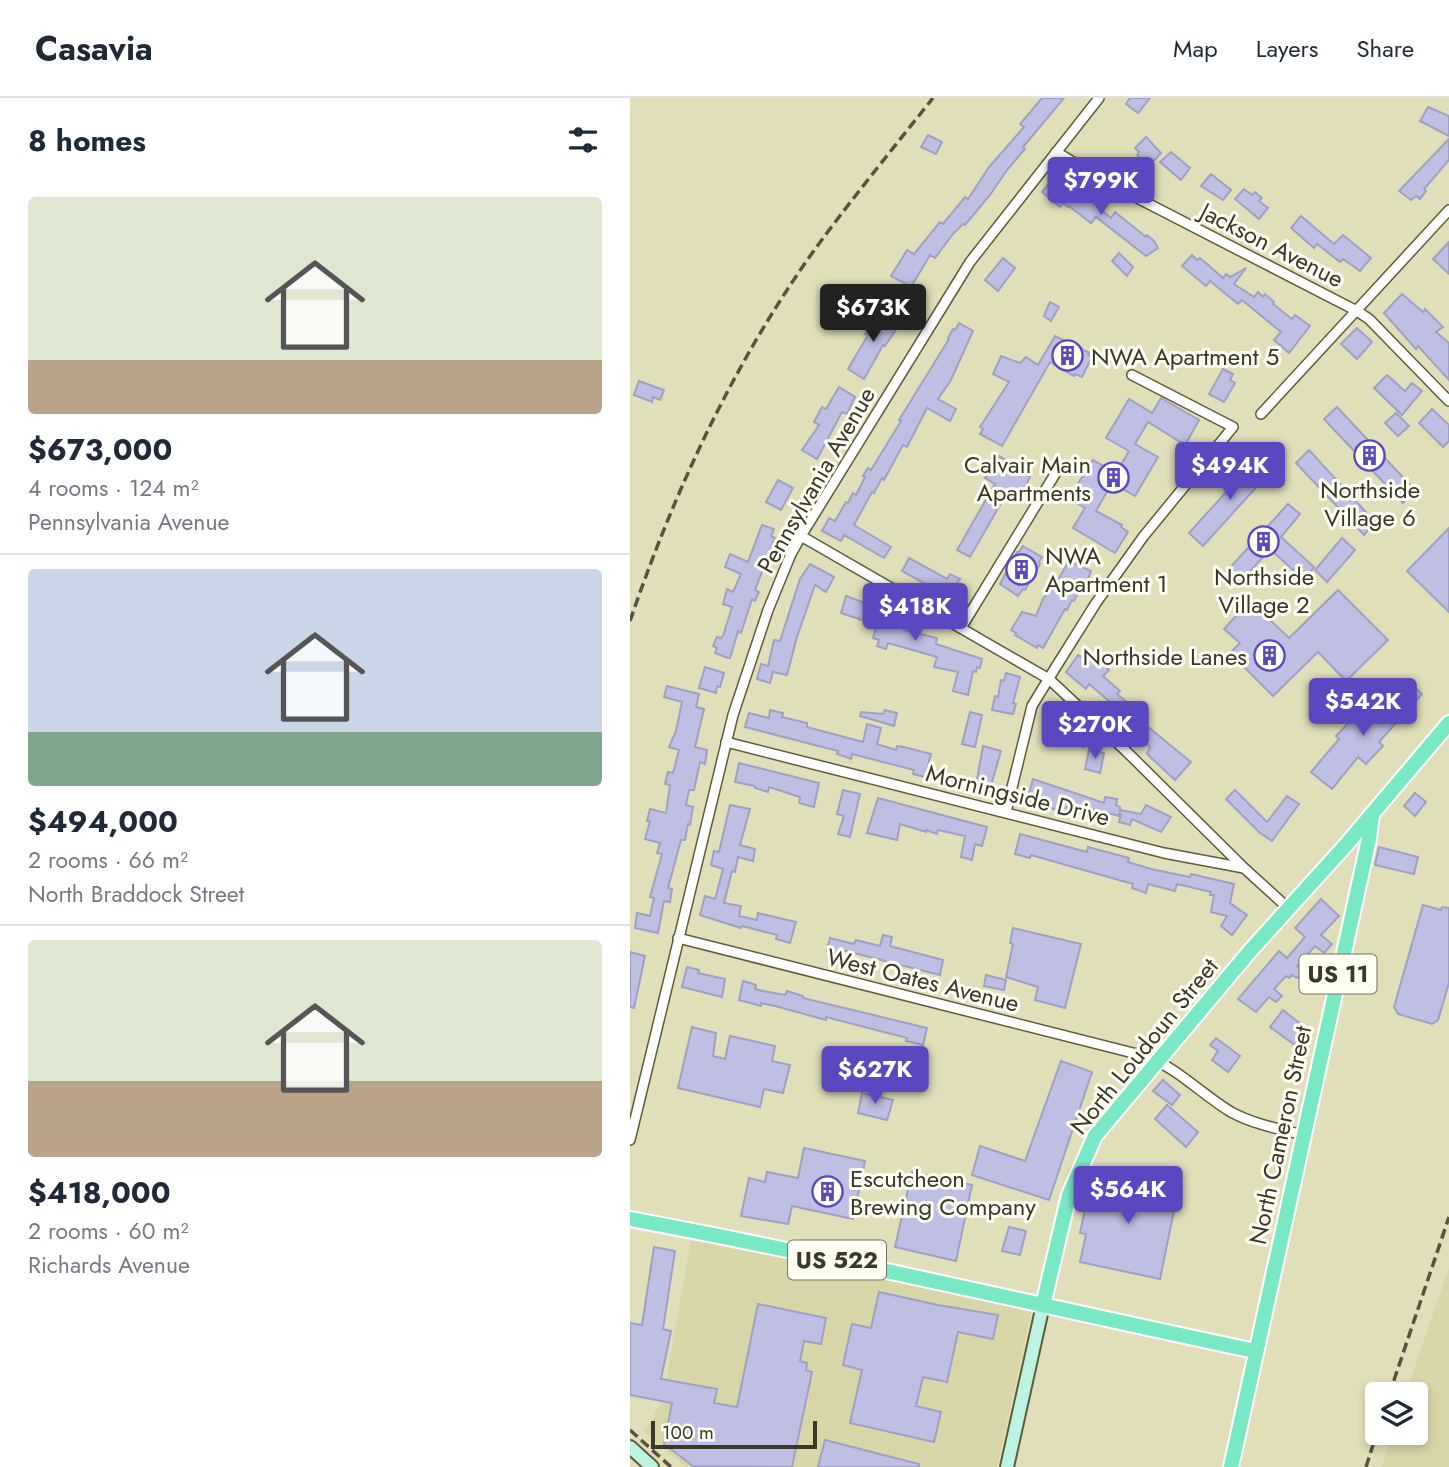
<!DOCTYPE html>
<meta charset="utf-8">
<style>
body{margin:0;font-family:Jost,sans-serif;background:#f2f2f3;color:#1f2937;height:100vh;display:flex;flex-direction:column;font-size:26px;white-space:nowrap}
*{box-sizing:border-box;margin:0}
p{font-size:23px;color:#747a83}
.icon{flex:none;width:38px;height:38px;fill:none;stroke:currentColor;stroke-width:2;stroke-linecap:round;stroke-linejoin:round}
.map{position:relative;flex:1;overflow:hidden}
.details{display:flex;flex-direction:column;background:#fff;width:630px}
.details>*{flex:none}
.controls{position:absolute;left:735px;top:1284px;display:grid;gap:14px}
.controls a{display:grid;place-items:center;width:63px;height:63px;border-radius:7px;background:#fff;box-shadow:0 4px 10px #0003;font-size:35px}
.scale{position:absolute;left:21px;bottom:18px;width:166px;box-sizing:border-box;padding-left:7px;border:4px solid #393829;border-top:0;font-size:19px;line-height:24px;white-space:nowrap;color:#393829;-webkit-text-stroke:5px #fffef3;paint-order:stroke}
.price{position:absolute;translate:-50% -60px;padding:0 16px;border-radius:7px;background:#5b48c0;color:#fff;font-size:23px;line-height:46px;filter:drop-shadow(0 2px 4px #0008)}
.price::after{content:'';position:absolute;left:50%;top:42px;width:21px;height:16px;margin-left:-10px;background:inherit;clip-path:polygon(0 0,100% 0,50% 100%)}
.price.on{background:#222;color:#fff}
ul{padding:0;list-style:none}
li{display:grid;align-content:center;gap:14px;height:371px;padding:0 28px}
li+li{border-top:2px solid #e0e1e3}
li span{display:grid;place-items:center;height:217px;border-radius:7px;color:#555}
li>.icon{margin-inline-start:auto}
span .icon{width:126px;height:126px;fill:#fffc;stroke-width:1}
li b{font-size:30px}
h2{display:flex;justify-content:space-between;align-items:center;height:84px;padding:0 28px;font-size:30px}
header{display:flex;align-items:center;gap:42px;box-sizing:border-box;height:98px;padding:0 35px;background:#fff;border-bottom:2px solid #e0e1e3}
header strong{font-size:33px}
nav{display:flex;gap:38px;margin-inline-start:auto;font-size:24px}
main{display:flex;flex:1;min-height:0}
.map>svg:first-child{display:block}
.built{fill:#d8d5a8}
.building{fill:#bfbfe3;stroke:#a0a0c3;stroke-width:2}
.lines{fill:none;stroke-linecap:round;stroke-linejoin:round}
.street-casing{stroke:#5e5c3a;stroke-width:12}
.secondary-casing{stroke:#5e5c3a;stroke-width:16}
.primary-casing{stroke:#fff;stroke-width:18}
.street{stroke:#fff;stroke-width:9}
.secondary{stroke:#bcf3e2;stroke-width:12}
.primary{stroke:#79e8c5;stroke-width:14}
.rail{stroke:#555441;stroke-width:3.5;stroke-dasharray:10 5;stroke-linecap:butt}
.labels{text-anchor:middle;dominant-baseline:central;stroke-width:6;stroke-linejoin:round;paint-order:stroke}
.shield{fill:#fffef3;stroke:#747366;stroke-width:2}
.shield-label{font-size:23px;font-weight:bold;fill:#393829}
.street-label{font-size:24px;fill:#393829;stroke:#fffef3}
.poi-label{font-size:24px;fill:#393829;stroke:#fffef3;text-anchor:start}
</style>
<header>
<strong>Casavia</strong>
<nav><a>Map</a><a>Layers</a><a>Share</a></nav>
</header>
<main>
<section class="details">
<h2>8 homes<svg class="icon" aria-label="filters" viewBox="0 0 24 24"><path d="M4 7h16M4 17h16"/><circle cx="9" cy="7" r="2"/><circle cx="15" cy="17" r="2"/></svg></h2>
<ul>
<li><span style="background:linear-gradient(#dfe7d0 75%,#b9a48a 0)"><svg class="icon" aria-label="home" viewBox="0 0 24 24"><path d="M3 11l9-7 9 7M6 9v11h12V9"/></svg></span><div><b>$673,000</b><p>4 rooms · 124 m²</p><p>Pennsylvania Avenue</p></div></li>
<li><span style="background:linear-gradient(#c9d6e8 75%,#7fa58c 0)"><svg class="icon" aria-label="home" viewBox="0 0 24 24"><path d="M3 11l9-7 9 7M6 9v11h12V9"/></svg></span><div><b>$494,000</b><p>2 rooms · 66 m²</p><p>North Braddock Street</p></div></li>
<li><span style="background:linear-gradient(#dfe7d0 65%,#b9a48a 0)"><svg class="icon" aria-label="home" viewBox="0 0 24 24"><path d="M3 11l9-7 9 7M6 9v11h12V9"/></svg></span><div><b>$418,000</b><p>2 rooms · 60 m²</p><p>Richards Avenue</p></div></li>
</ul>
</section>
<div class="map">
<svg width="819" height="1369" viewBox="0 0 819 1369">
<rect width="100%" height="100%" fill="#e1dfb9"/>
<g class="built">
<polygon points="62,1137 402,1210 367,1369 56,1369 12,1332 20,1325 33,1300"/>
<polygon points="819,1170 819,1369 752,1369 763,1335 786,1335 786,1297 775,1297"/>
</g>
<g class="building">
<polygon points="412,0 434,0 393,49 395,51 377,72 360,97 335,127 333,126 323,136 305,160 300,157 281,189 261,178 277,152 284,156 310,124 313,126 335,99 338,101 359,69 394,29 390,26"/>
<polygon points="500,0 520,0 508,15 496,6"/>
<polygon points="798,9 819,18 819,38 790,23"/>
<polygon points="298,37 312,44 306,56 291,49"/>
<polygon points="516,39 531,55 522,65 517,60 514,63 507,57 509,54 505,50"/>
<polygon points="819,41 819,62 794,91 796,93 790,101 786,98 781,102 769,93"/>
<polygon points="541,54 560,70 551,82 530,64"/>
<polygon points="581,76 601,92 593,102 571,88"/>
<polygon points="423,81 451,104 455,98 481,120 485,114 516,139 517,137 524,143 528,150 516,158 466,119 461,125 439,108 438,109 433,105 430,109 412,94"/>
<polygon points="614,91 622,97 625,94 632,100 629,103 638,110 629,121 605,101"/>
<polygon points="671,118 704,146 713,137 741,160 730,173 713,161 710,164 687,146 684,150 661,130"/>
<polygon points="819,144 819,176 803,161"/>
<polygon points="489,155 503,169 497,178 482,163"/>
<polygon points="562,157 567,162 570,160 593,180 596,176 600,179 616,170 604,186 624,199 628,194 633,199 635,196 644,204 643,206 662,221 665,217 680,228 659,255 644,242 651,234 612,202 608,206 580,183 576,188 552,168"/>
<polygon points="373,160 385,170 368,193 355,182"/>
<polygon points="772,196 793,214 795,211 813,229 806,234 819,245 819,282 788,248 786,251 754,215"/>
<polygon points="420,204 429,209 421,223 414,218"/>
<polygon points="250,213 267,223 263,228 267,230 255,248 253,247 234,281 218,271 238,237 235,236"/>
<polygon points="329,225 343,233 321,282 308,301 326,311 320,323 297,310 277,349 273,347 254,382 252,380 244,395 242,394 224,427 261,449 254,460 214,437 211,443 192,433 199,420 205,423 216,404 218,405 223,395 226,397 235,379 233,378 238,370 241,372 271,323 269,322 319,241 318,240 323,231 325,232"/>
<polygon points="727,230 742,244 727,261 711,246"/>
<polygon points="425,238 460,255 458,257 462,259 452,279 445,276 444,278 420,264 372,348 350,336 353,331 350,329 379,284 363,276 371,258 390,265 396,259 408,267"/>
<polygon points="593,271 603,276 600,282 605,285 594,304 579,296"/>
<polygon points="757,277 775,293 782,285 792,293 772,317 744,290"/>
<polygon points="9,283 34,292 30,302 23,299 22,304 4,297"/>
<polygon points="209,289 225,299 217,316 212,314 187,361 172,352 189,327 184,324 192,309 196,311"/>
<polygon points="531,300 569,322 555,347 518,324 505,346 528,359 505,398 482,385 466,413 492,427 491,429 498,434 485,455 443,430 455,410 439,400 463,362 486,375 499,353 476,340 499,301 522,315"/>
<polygon points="707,309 785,392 773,405 694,321"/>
<polygon points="802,311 819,327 819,343 813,349 789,325"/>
<polygon points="766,315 779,328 768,338 755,325"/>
<polygon points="679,352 745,424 734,437 666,365"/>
<polygon points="365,356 396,373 395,376 400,379 389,399 378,393 340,459 327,452 365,386 355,380 357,378 352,375"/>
<polygon points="626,361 641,373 573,448 559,435"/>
<polygon points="148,382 163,390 151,412 136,404"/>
<polygon points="658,406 670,416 651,439 684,469 674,482 640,451 610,485 597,473"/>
<polygon points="132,427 144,431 141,438 145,440 125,492 129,494 125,503 122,501 111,535 108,533 100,560 98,560 85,555 87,550 83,548 87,539 91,540 93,538 102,509 93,506 97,491 103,494 111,476 95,469 100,456 118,464"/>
<polygon points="819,430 819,514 777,473"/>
<polygon points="712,440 725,452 697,484 685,472"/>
<polygon points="393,448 412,459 409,464 410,466 395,492 393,491 388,498 370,486 387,454 389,454"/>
<polygon points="279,460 317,481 320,476 330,481 326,487 329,489 323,501 272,473"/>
<polygon points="439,463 461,473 457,484 454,483 444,503 442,502 437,512 435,511 413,550 408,547 407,550 385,537 386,535 381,532 392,514 406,518 413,501 420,491 422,492"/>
<polygon points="180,466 204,479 196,494 185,487 167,539 157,577 143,574 140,585 127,581 131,566 138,568 144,542 150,543 170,481"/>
<polygon points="708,492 758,542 716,583 688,554 643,598 600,555 610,545 594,531 620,503 659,540"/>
<polygon points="216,498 246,509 244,515 276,524 274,532 307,540 306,546 352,561 350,570 347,569 346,574 343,573 338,597 323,593 328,574 304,569 307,559 258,545 256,551 247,548 249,542 243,540 247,527 211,515"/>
<polygon points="448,557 458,563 464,557 479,572 473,578 490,593 487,596 505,611 501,615 561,664 545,682 517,656 520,649 480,619 487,610 459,586 456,591 436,574"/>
<polygon points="75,569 94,575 90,589 87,588 86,595 69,590"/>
<polygon points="376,575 390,579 383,605 386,606 383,616 362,612 365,598 368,599 371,582 374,583"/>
<polygon points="778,583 792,596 749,644 753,648 736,666 728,659 702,691 681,674 709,641 706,638 723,620 738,631"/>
<polygon points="37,588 69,596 66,609 74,611 65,649 77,652 75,666 70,664 64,692 59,692 56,707 63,709 60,727 58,726 55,742 51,742 38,790 42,791 40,804 34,803 28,835 5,830 7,815 20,818 24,800 20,799 32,756 27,755 30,745 15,741 20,723 17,723 20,711 36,715 40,687 35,686 38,674 43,675 49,652 39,649 46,633 52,604 34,599"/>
<polygon points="140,612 153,615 152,619 177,625 177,629 233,644 237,626 251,630 247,646 266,652 267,648 274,649 301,656 295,679 283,676 284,672 222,656 221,661 207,656 208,653 115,629 119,615 139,620"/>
<polygon points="255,612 267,615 264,628 230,618 231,614 253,616"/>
<polygon points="340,614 352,617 345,649 332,646"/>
<polygon points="435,629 458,634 454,649 431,644"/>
<polygon points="353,648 371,653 360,691 346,687"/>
<polygon points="459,652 474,655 470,675 455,671"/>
<polygon points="109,665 189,685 184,709 169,705 170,699 139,689 138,694 125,690 125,688 105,684"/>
<polygon points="403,681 474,705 475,699 487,701 486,707 490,709 490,714 490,712 511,716 516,707 541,719 531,734 502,721 500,727 489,724 491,716 489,716 489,718 462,711 461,716 437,709 436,714 412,708 397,703"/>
<polygon points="213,692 230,696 220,739 208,736 214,718 207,716"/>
<polygon points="605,692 637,724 657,698 669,706 642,743 630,735 596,701"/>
<polygon points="785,695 796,704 785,718 774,708"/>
<polygon points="248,700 357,729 352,748 345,746 342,762 331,759 335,738 308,732 307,736 296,732 296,734 270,726 267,742 237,735"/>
<polygon points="100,707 120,711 110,747 125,751 123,763 108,759 105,774 102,773 94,805 111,808 109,818 127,822 128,815 166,824 160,845 146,841 147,837 112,828 111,830 70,817 75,798 85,801 93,771 81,767 84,753 89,754"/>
<polygon points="390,736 457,754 458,749 499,760 498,764 521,771 560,779 561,776 604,786 600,805 617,817 602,837 591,828 597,818 581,814 584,797 580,797 581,794 547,786 545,793 518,786 516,795 502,790 503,786 401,757 400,760 385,756"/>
<polygon points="749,749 788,759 784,776 745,767"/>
<polygon points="691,801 709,818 691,837 702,846 694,855 685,848 667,868 673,874 667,880 662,877 659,880 656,878 644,891 652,898 646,904 639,899 626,914 608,901 649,853 657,860 675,839 665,830"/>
<polygon points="793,807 811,812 812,809 819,810 819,885 808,922 802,926 768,916 764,909"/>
<polygon points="383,830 451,846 435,910 405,902 408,889 376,879 383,846 380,845"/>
<polygon points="253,837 262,839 260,848 313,862 310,877 212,852 212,856 197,853 200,840 224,846 226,842 250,848"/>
<polygon points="0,854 15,858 4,910 0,909"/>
<polygon points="57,869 69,872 68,875 95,881 92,899 52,889"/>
<polygon points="356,877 376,882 374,892 354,888"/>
<polygon points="113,883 126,887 125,891 133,893 155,897 157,893 173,898 173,900 297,930 293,947 276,943 277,940 196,919 196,922 145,908 131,905 131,908 109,902"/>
<polygon points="653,912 677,931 665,947 640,929"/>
<polygon points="62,929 86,935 83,958 95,961 100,938 145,948 142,963 160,967 153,995 134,991 130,1009 48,990"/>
<polygon points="586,940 610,958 598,974 582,962 588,953 580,947"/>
<polygon points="431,963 462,974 419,1102 342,1077 350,1048 395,1063"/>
<polygon points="533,982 550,997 542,1007 523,993"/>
<polygon points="232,995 263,1002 257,1022 228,1015"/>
<polygon points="537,1007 568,1034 556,1049 525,1021"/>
<polygon points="174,1050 235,1063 223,1121 162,1108 158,1126 111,1118 119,1080 135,1084 137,1074 168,1080"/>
<polygon points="282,1074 342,1087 326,1163 265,1149"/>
<polygon points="469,1076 548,1093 530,1181 450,1164 456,1136 450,1135 456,1107 462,1108"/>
<polygon points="379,1129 396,1133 390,1157 372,1153"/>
<polygon points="24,1149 45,1153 33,1231 41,1233 31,1281 87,1291 84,1305 107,1309 128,1206 196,1220 191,1246 174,1243 170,1263 177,1265 176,1272 182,1274 162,1369 63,1368 34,1346 42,1305 0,1297 0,1225 12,1227"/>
<polygon points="249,1194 308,1207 368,1217 363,1241 328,1234 317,1284 293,1279 286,1308 311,1314 304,1344 220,1325 232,1272 213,1267 222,1226 241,1230"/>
<polygon points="195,1342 289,1366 289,1369 188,1369"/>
</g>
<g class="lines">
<defs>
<g id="street">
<polyline points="426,54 482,87 727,213 739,221 819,303"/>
<polyline points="631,316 819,112"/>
<polyline points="171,438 419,581 497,654 612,768"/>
<polyline points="331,530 430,368"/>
<polyline points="96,644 534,755 614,770 658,810"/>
<polyline points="376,714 402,608 424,572 466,505 513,439 603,329 502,277"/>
<path d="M48,840l467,118c33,12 56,38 86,56 22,12 48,17 72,23"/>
<polyline points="0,1042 103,617 138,512 161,456 171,438 340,164 469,0"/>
</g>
<g id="secondary">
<polyline points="0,1349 22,1369"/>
<polyline points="377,1369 413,1207"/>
</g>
<g id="primary">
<path d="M0,1121c209,39 416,88 625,132"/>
<polyline points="413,1207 439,1097 465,1038 620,853 715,748 819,625"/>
<polyline points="601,1369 739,741 742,716"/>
</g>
</defs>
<use href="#street" class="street-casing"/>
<use href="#secondary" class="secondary-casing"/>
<use href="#primary" class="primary-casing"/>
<use href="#street" class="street"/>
<use href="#secondary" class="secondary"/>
<use href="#primary" class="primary"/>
<g class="rail">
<path d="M0,523c45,-132 106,-263 188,-376 37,-50 76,-98 115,-147"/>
<polyline points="759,1297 819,1119"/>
<polyline points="0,1332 41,1369"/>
<polyline points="736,1369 747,1334"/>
</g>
</g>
<defs>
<symbol id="building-ring" viewBox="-11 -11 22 22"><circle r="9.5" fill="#fffef3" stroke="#5b48c0" stroke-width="1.5"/><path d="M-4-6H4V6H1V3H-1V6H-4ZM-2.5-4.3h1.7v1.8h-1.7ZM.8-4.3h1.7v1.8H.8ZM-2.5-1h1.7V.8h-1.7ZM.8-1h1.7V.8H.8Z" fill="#5b48c0"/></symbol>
</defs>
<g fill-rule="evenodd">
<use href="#building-ring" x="420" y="240" width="35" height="35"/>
<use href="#building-ring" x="722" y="340" width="35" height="35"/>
<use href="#building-ring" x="466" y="362" width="35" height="35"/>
<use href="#building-ring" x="616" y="426" width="35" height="35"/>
<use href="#building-ring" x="374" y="454" width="35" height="35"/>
<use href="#building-ring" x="622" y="540" width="35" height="35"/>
<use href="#building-ring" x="180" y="1076" width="35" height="35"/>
</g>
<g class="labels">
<g class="shield">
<rect x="669.5" y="856.5" width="77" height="39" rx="5"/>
<rect x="158" y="1142.5" width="98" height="39" rx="5"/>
</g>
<g class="shield-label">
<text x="708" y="876">US 11</text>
<text x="207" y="1162">US 522</text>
</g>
<g class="street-label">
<text transform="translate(642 147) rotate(27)">Jackson Avenue</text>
<text transform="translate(186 382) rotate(-60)">Pennsylvania Avenue</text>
<text transform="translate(388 697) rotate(14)">Morningside Drive</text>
<text transform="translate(293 882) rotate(14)">West Oates Avenue</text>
<text transform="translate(514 948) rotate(-51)">North Loudoun Street</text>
<text transform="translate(650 1037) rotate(-78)">North Cameron Street</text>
</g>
<g class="poi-label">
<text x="461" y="258">NWA Apartment 5</text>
<text x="461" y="366" text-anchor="end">Calvair Main<tspan x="461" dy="28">Apartments</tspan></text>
<text x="740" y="391" text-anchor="middle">Northside<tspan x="740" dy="28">Village 6</tspan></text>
<text x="415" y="457">NWA<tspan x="415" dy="28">Apartment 1</tspan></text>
<text x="634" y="478" text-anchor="middle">Northside<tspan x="634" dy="28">Village 2</tspan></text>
<text x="617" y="558" text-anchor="end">Northside Lanes</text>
<text x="220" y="1080">Escutcheon<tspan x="220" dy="28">Brewing Company</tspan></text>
</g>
</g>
</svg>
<div class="controls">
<a><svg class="icon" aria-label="layers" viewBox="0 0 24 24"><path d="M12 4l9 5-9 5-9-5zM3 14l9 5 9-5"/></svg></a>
</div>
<div class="scale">100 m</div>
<b class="price" style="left:471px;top:119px">$799K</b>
<b class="price on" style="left:243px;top:246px">$673K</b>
<b class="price" style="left:600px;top:404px">$494K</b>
<b class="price" style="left:285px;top:545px">$418K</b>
<b class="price" style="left:733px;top:640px">$542K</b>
<b class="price" style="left:465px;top:663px">$270K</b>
<b class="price" style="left:245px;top:1008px">$627K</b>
<b class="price" style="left:498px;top:1128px">$564K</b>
</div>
</main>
